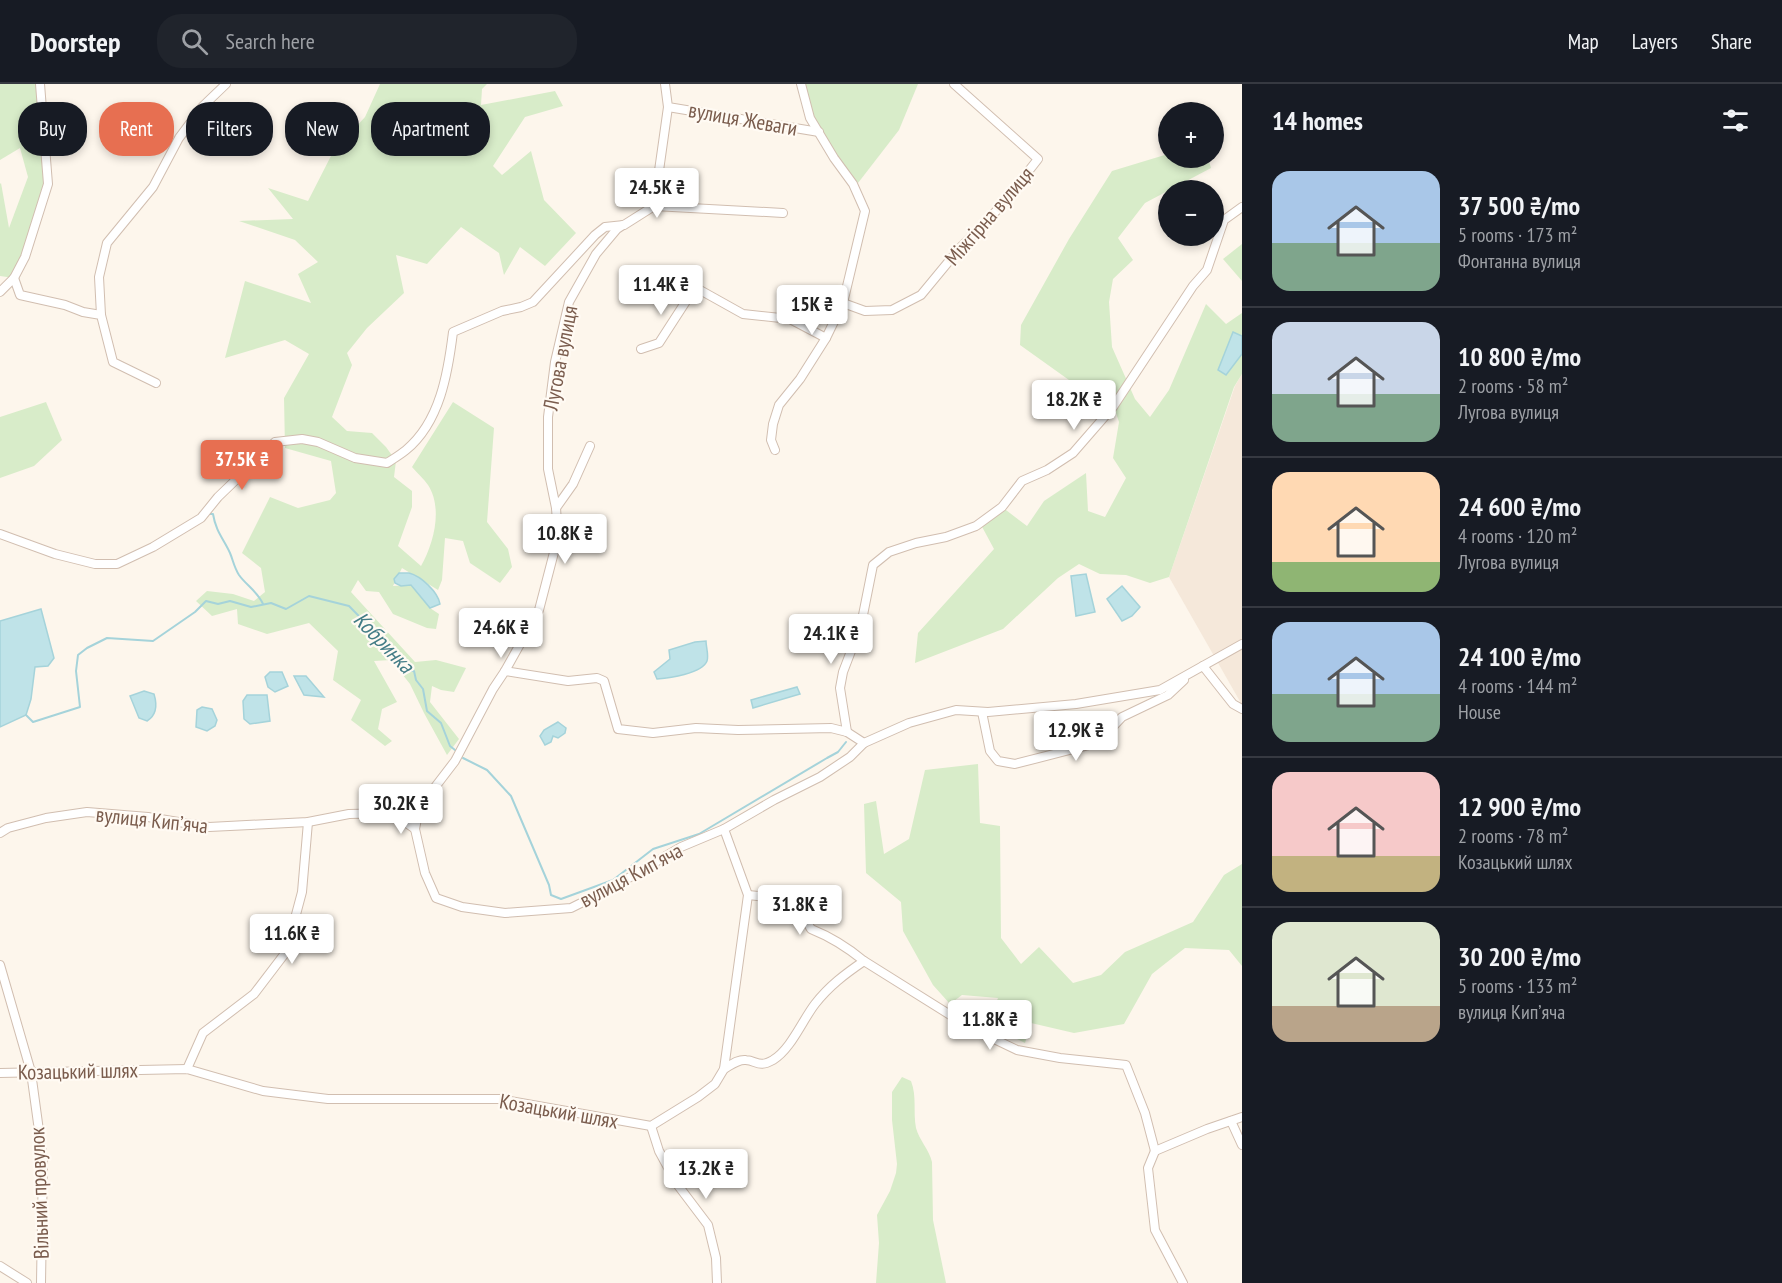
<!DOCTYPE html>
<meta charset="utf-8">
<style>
body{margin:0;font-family:"PT Sans Narrow",sans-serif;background:#20242c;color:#f1f3f6;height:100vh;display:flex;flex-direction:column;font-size:22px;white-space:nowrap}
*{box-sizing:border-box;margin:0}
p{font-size:20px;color:#9ea1a6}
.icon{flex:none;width:33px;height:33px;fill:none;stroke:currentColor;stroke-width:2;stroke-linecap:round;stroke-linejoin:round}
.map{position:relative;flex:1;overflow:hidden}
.panel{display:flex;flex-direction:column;background:#171b24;width:540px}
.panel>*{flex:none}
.hud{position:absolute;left:18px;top:18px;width:570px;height:54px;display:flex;gap:12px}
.fabs{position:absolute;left:1158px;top:18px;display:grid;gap:12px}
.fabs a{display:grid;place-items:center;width:66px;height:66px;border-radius:50%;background:#171b24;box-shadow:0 3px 9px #0003;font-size:30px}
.price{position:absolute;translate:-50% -51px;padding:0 14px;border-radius:6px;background:#fff;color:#222;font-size:20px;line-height:39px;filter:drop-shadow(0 2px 3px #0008)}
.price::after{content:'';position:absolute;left:50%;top:36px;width:18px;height:14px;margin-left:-9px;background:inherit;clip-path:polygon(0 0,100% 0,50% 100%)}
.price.active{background:#e76f51;color:#fff}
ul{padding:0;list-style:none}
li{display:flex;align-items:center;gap:18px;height:150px;padding:0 30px}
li+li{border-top:2px solid #363941}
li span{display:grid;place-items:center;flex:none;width:168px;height:120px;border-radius:18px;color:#555}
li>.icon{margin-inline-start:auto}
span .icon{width:72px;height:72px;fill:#fffc;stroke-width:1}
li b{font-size:26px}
h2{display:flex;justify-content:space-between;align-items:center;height:72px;padding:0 30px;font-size:26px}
.pill{padding:0 21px;border-radius:24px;background:#171b24;box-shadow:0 3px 9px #0003;font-size:21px;line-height:54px}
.pill.active{background:#e76f51;color:#fff}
header{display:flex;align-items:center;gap:36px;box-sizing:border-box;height:84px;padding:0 30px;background:#171b24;border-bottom:2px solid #363941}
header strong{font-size:28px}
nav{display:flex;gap:33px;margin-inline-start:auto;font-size:21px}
.search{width:420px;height:54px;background:#20242c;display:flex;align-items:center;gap:15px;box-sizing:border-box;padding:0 21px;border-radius:24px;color:#9ea1a6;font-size:22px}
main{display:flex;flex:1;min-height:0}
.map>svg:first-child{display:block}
.residential{fill:#f5e8da}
.green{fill:#d8ecc9}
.water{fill:#bfe3e8;stroke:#a5d3da;stroke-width:1.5}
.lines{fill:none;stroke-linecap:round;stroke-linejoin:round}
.stream{stroke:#a5d3da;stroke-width:2}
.minor-casing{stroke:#d1beb0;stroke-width:10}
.minor{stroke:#fff;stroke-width:8}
.labels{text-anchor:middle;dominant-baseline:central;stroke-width:4.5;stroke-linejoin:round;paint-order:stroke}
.street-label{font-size:21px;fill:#7a5c4d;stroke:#fffaf3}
.water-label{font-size:22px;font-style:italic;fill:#437c86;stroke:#fffaf3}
</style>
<header>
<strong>Doorstep</strong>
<div class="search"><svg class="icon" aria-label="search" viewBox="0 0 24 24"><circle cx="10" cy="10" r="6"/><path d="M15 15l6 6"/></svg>Search here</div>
<nav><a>Map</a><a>Layers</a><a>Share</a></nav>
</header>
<main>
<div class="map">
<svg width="1242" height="1199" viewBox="0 0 1242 1199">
<rect width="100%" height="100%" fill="#fdf6ec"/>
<polygon class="residential" points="1242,290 1242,621 1169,493 1235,302"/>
<g class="green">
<polygon points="0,0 40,0 48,100 14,194 0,192 0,100 1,99 9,144 28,93 20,64 0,76"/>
<path d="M380,0h107l-5,5 -1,16 74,-14 8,15 -38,11 -32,49 9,9 29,-24 13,49 32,33 -31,33 -25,-19 -16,28 -5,-22 -38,-26 -34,37 -31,-9 8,38 -37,35 -20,25 5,12 -20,52 15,14 25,2 14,14 10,14 -2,16 18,14v16l-14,39 23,20c13,-23 22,-58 7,-81 -4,-6 -11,-12 -16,-18l41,-65 41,26 -7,94 21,27 4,18 -12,16 -30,-20 -7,-22 -18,-3 -3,42 -4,10 -36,-22 -9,18 18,-1 19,23 9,6 -3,15 -9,-1 -34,-14 -14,-22 -13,-1 -8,-11 -7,12 64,70 21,-2 30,8 -12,24 -13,-2 -9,-4 -2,16 29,37 -12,16 -23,-42 -14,-29 -19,-24 -17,1 23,41 -15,7 -4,20 14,12 -7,5 -34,-26 10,-20 -28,-20 5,-29 -29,-28 -42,11 -29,-10 -1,-15 -25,7 -16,-15 11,-10 26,3 21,7 11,-9 -4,-24 -19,-15 28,-56 28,11 32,-8 6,-7 -5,-32 -46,-13 -1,-50 25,-44 -24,-14 -60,18 20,-77 66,22 -13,-29 20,-12 -23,-22 -56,-19 54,-2 -25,-31 40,13 25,-49 32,-35z"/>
<polygon points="806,0 918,0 899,46 858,99 831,64 814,33 805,3"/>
<polygon points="1168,70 1168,74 1208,74 1211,84 1145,119 1118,154 1133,176 1113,195 1109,218 1112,263 1135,315 1150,333 1169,306 1206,220 1226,240 1242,229 1242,290 1234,303 1169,493 1150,499 1126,491 1100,490 1079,480 1058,494 1003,545 915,579 918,549 994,465 980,439 1002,423 1027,442 1044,417 1086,389 1088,427 1105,433 1126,394 1113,374 1119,338 1111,314 1076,301 1020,261 1021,241 1069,155 1112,87"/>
<polygon points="1242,160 1242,197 1223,175"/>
<polygon points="46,318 62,356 34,382 0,394 0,333"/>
<polygon points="978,680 980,739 1000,742 1001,854 1021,880 1039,863 1073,899 1101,891 1125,868 1193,838 1224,791 1242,780 1242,882 1229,866 1185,864 1152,890 1124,940 1074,949 1031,939 1025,959 988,940 998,914 962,911 950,920 933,901 903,847 901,818 866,789 864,720 876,717 884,770 909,755 925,686"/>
<path d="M902,993l9,4c6,15 2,31 5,47 3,12 13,21 16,34l1,58 13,63h-70l3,-40 -2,-28 13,-24 6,-18 1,-9 -5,-44v-28z"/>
</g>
<g class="water">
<polygon points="1233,248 1242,252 1242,270 1226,291 1218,286"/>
<path d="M399,489c1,0 8,0 10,0 12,3 29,19 31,31l-10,4 -19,-23 -10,1 -6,-3 -1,-4z"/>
<polygon points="1086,490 1095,528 1076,532 1071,492"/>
<polygon points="1122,502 1140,523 1132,532 1122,537 1107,515"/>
<polygon points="41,525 54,574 48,582 35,583 31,615 26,631 0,643 0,537"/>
<path d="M706,557c0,6 3,15 1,20 -5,13 -39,17 -50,18l-3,-7 16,-13 -1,-9 26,-8z"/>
<polygon points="270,588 282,588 288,602 275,608 268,603 265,593"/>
<polygon points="294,592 306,592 324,613 304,611"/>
<polygon points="797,603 800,610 753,624 751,616"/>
<path d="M144,607l10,3c3,10 3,21 -7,27l-8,-3 -9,-22z"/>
<polygon points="247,611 267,611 270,637 250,640 244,635 243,617"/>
<polygon points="202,623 212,625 217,636 215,642 207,647 196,643 197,626"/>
<polygon points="558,638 566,644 565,649 558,654 553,652 551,658 545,661 540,652 544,646"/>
</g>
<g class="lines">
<g class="stream">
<path d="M210,430h3c3,18 10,24 17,39 3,7 4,14 9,22 7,10 19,17 24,29"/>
<polyline points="26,631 33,638 80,623 76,587 78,571 87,564 107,554 153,557 195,528 206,517 218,520 230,517 251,523 271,519 286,525 309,512 349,522 399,573 406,587 414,587 416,596 423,605 427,627 441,639 450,662 455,666"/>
<polyline points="463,674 487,686 511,712 549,801 551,811 561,815 613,796 653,765 699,750 827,674 838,668 846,658"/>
</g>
<defs>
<g id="minor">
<polyline points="665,0 668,23 819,48"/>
<polyline points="668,23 654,122 783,129"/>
<polyline points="14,194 20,211 65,221 83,228 101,231 113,278 156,299"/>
<polyline points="0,208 14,194 25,173 48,100 40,0"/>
<polyline points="843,219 865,227 892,226 921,211 959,165 1002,121 1038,75 954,0"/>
<polyline points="101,231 99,193 107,159 153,103 179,54 203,22 226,0"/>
<polyline points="641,265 659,259 690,211 700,206 743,230 790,235 826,254"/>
<polyline points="775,366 771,356 773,340 779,321 800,295 826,254 843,219 865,127 853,100 834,74 810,34 801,0"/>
<polyline points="556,424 548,385 548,333 555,278 569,218 596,170 617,145 623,141"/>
<path d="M0,450l55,20 40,10h22l36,-17 48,-29 17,-21 57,-55 27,-3 16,3 37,16 32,5c6,-4 13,-8 19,-13 34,-28 42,-77 47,-118l49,-21 19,-4 12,-5 62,-67 10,-8 19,-2 30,-19"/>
<polyline points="1203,582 1233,620 1242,625"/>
<polyline points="505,587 539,526 558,453 556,424 573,400 590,362"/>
<polyline points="982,628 990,667 998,677 1015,680 1089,661 1106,650 1122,633 1168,611 1184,596"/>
<polyline points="847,648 840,604 843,588 861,541 873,481 889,468 916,459 946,453 976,442 1002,423 1022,397 1047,386 1073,369 1113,323 1193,202 1207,186 1224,136 1242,123"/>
<polyline points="392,729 419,724"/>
<polyline points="415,745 419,724 455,677 493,605 505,587 568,597 597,594 604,597 618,645 653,649 696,644 738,646 831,644 847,648 864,659"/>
<polyline points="0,749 8,744 46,734 87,728 148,733 209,743 308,738 349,730 392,729 415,745 425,789 436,814 462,823 505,829 571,824 615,802 681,763 724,745"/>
<path d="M748,811l39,4 11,7 13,23c20,8 36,18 53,32"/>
<polyline points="0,881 31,988 43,1076 41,1199"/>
<polyline points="187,985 203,949 254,910 286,868 302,808 308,738"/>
<path d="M724,985c7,-4 14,-10 22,-9 11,1 13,8 27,0 18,-11 29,-39 42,-56 14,-18 30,-30 49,-43l107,67 46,22 43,8 66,7 19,48 10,38 52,-22 35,-12"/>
<polyline points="0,989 187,985 263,1007 328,1015 499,1015 651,1042 698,1013 715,1000 724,985 748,811 724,745 774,716 820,693 850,673 864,659 909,639 956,626 988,628 1076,620 1160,606 1242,560"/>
<polyline points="1231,1037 1242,1061"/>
<polyline points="651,1042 659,1067 677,1100 708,1141 716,1174 717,1199"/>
<polyline points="1155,1067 1148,1084 1155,1146 1183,1199"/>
<polyline points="0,1182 27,1199"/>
</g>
</defs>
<use href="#minor" class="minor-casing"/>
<use href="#minor" class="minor"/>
</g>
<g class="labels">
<g class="street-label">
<text transform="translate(743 35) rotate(10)">вулиця Жеваги</text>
<text transform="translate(989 132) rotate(-49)">Міжгірна вулиця</text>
<text transform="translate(560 274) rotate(-79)">Лугова вулиця</text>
<text transform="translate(152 736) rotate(6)">вулиця Кипʼяча</text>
<text transform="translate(631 791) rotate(-28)">вулиця Кипʼяча</text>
<text transform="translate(78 987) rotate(-1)">Козацький шлях</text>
<text transform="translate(559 1027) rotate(10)">Козацький шлях</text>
<text transform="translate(39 1109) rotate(-92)">Вільний провулок</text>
</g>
<g class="water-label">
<text transform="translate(384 558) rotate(46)">Кобринка</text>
</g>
</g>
</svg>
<div class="fabs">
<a>+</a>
<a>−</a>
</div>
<b class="price" style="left:657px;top:135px">24.5K ₴</b>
<b class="price" style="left:661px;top:232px">11.4K ₴</b>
<b class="price" style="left:812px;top:252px">15K ₴</b>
<b class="price" style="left:1074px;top:347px">18.2K ₴</b>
<b class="price active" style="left:242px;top:407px">37.5K ₴</b>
<b class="price" style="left:565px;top:481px">10.8K ₴</b>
<b class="price" style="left:501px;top:575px">24.6K ₴</b>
<b class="price" style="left:831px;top:581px">24.1K ₴</b>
<b class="price" style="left:1076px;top:678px">12.9K ₴</b>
<b class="price" style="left:401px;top:751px">30.2K ₴</b>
<b class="price" style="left:800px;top:852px">31.8K ₴</b>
<b class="price" style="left:292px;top:881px">11.6K ₴</b>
<b class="price" style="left:990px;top:967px">11.8K ₴</b>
<b class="price" style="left:706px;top:1116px">13.2K ₴</b>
<div class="hud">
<a class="pill">Buy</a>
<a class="pill active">Rent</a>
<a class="pill">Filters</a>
<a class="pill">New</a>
<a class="pill">Apartment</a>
</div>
</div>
<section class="panel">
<h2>14 homes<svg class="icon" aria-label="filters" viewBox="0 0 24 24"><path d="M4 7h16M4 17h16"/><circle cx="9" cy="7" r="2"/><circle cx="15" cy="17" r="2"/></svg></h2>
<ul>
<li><span style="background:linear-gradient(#a9c7e8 60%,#7fa58c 0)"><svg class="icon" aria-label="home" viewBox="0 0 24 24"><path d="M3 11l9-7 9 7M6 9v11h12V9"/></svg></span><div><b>37 500 ₴/mo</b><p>5 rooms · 173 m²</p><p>Фонтанна вулиця</p></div></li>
<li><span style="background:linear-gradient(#c9d6e8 60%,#7fa58c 0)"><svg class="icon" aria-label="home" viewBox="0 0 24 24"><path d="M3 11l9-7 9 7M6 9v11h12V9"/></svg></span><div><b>10 800 ₴/mo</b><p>2 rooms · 58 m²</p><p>Лугова вулиця</p></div></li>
<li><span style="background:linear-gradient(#ffd9b3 75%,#8fb573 0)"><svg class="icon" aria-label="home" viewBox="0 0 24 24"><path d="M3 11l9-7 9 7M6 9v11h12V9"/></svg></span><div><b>24 600 ₴/mo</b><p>4 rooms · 120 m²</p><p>Лугова вулиця</p></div></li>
<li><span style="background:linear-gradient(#a9c7e8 60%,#7fa58c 0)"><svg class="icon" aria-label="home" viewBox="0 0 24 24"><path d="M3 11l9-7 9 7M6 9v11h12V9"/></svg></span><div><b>24 100 ₴/mo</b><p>4 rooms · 144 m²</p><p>House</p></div></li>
<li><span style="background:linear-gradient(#f6c9c9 70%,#c2b280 0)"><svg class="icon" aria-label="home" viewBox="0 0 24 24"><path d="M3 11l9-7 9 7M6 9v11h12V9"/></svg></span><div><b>12 900 ₴/mo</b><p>2 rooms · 78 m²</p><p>Козацький шлях</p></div></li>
<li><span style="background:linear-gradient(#dfe7d0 70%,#b9a48a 0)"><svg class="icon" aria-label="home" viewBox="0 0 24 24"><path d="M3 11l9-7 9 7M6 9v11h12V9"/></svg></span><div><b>30 200 ₴/mo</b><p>5 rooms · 133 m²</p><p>вулиця Кипʼяча</p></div></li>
</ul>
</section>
</main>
